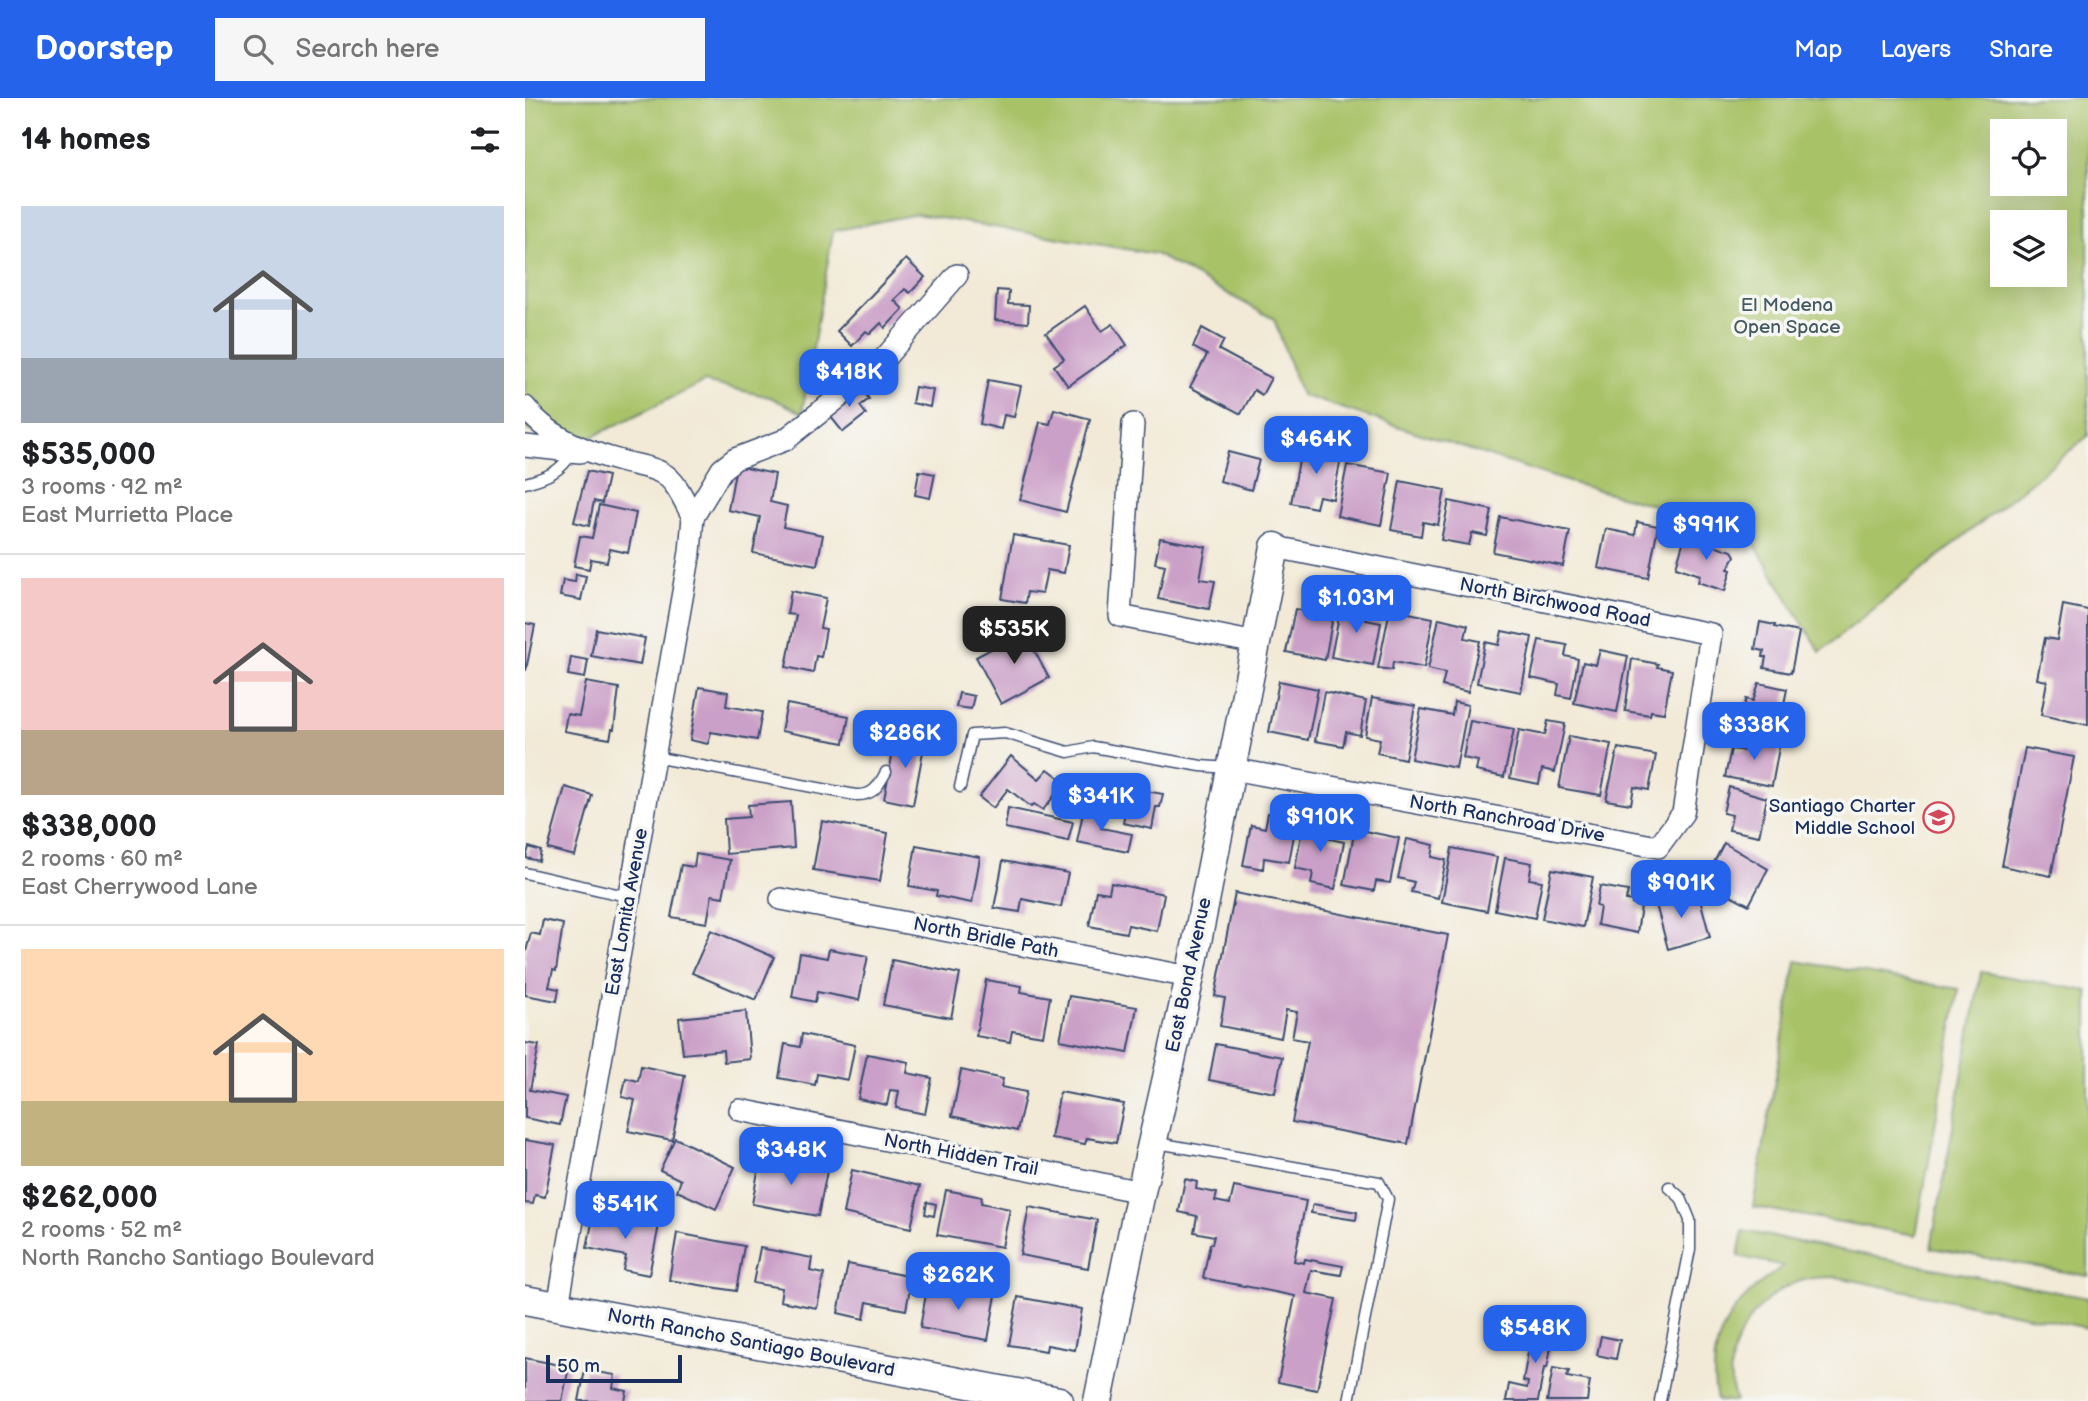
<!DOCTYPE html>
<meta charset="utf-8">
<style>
body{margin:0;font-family:"Balsamiq Sans",sans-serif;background:#f6f6f6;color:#202124;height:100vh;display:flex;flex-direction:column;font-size:26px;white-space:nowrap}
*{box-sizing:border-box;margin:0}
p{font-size:23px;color:#757577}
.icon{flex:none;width:38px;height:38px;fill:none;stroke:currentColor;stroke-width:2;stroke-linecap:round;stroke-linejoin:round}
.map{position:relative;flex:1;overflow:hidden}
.sheet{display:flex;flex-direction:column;background:#fff;width:525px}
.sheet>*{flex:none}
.fabs{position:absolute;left:1465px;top:21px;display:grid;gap:14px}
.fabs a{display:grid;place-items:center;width:77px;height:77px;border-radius:0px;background:#fff;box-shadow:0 7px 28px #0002;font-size:35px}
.scale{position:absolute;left:21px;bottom:18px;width:136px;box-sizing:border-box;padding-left:7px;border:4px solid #1b2f5e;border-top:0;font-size:19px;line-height:24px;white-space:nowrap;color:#1b2f5e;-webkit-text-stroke:5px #f6f6f2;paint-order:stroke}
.price{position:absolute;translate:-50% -60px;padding:0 16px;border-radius:14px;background:#2563eb;color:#fff;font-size:23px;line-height:46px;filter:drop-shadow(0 2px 4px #0008)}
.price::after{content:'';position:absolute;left:50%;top:42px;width:21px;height:16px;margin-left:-10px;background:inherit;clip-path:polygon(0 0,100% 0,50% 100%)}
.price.active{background:#222;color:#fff}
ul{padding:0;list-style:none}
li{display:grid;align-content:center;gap:14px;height:371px;padding:0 21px}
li+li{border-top:2px solid #e0e0e0}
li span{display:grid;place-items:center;height:217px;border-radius:0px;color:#555}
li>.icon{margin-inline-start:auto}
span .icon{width:126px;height:126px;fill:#fffc;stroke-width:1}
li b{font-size:30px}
h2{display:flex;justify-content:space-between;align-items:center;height:84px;padding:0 21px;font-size:30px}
header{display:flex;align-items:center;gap:42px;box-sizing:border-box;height:98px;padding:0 35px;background:#2563eb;color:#fff}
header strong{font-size:33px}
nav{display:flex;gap:38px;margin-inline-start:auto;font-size:24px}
.search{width:490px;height:63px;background:#f6f6f6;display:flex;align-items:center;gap:18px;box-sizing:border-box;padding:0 24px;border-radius:0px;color:#757577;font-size:26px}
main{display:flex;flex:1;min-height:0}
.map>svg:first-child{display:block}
.green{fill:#a8c268;stroke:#627863;stroke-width:2;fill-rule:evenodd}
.building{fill:#cba0c8}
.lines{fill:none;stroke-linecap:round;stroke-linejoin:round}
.service-casing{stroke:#3b4b70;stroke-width:13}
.minor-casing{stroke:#3b4b70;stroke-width:24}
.tertiary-casing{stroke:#3b4b70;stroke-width:31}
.service{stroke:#fff;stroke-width:10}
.minor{stroke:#fff;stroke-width:21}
.tertiary{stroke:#fff;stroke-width:28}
.labels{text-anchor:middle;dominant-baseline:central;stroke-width:7;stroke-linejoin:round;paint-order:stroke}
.park-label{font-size:19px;fill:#455b61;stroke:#f6f6f2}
.street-label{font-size:19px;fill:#1b2f5e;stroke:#f6f6f2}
.poi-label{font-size:19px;fill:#1b2f5e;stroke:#f6f6f2;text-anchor:end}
</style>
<header>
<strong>Doorstep</strong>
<div class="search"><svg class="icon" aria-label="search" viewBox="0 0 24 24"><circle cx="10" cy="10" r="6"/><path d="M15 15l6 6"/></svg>Search here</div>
<nav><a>Map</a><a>Layers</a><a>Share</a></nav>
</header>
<main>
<section class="sheet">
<h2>14 homes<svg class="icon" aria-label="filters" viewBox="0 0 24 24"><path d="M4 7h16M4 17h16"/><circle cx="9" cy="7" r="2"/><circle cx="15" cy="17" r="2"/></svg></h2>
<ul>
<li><span style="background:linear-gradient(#c9d6e8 70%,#9aa5b1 0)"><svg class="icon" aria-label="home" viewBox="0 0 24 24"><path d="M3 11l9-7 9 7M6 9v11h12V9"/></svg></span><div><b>$535,000</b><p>3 rooms · 92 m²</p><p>East Murrietta Place</p></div></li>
<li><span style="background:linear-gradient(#f6c9c9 70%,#b9a48a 0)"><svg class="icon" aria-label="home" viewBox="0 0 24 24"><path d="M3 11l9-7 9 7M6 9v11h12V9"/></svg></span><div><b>$338,000</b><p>2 rooms · 60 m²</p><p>East Cherrywood Lane</p></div></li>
<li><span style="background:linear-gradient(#ffd9b3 70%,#c2b280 0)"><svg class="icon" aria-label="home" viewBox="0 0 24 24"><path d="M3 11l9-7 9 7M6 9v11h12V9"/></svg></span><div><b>$262,000</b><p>2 rooms · 52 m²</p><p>North Rancho Santiago Boulevard</p></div></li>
</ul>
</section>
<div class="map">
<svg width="1563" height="1303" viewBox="0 0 1563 1303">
<rect width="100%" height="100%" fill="#f6f6f2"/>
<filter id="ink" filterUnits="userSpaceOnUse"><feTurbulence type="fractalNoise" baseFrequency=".0143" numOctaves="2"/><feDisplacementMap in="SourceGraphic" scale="14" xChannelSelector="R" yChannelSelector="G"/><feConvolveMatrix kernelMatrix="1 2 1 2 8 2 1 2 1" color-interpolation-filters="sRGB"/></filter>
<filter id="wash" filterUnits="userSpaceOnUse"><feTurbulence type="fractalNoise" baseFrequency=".00686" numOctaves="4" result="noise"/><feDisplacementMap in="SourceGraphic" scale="28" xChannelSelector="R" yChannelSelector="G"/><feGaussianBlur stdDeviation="1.57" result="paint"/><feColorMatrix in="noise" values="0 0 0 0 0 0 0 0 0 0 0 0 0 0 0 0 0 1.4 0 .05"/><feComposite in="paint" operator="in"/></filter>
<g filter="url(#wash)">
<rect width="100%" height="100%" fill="#f2ead7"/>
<g class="green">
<path d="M0,0h1563v338l-268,216 -74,-122 -174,-47 -271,-88 -27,-76 -119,-65 -239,-40 -83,17 -31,182 -32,-16 -66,-15 -114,56 -61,-7 -4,-3zM1477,33h53v53h-53zM1477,124h53v53h-53z"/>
<polygon points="1271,863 1434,891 1391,1137 1228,1109"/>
<polygon points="1456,874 1563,893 1563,1178 1406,1150"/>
<path d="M1218,1133l345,67v30l-251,-51c-11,0 -23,0 -33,3 -41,11 -77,57 -73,100 0,7 3,14 5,21h-19c-13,-63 16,-102 67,-135l-46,-10z"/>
</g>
<g id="blocks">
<g class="building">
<polygon points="381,161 400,179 385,195 380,191 369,202 378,211 360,230 356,225 345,236 341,233 327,248 312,233"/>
<polygon points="472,192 484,193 483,206 504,207 503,225 470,222"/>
<polygon points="560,208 577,233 588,226 602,247 543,288 529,268 539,261 521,235"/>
<polygon points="677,230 699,242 694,252 746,280 737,297 729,292 716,316 665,289 682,257 668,249"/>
<polygon points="463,282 496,288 489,319 479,317 476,331 455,326"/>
<polygon points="334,287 344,301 335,308 341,316 318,334 301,313"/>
<polygon points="390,289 408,292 405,309 387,305"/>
<polygon points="529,311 565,321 541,414 495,402 515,324 525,326"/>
<polygon points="777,347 817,355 808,401 794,398 791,410 766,405"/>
<polygon points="703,354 734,362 726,392 695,383"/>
<polygon points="822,367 866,375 856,427 812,418"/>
<polygon points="211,368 250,376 245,404 262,408 258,429 298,437 292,467 228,455 235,419 203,412"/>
<polygon points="62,373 83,378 77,405 69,403 64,428 49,424"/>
<polygon points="394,373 410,376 405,400 390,397"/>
<polygon points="875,383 920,392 913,427 898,424 896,438 866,432"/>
<polygon points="924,403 967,412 962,438 947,435 944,447 916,442"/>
<polygon points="74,407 111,415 103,455 85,451 82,464 66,461 64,471 49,468 55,438 67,440"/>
<polygon points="975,419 1045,433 1038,468 968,454"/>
<polygon points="1112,424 1133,428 1123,480 1073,470 1081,431 1110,437"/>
<polygon points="488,437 544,447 539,475 522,472 517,496 502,494 500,505 477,501"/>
<polygon points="1160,438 1207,453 1210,458 1203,471 1206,472 1200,493 1173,484 1175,477 1151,469"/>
<polygon points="635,440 681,449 675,481 690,483 684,511 633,501 640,467 630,465"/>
<polygon points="51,476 61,478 56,502 35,498 38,482 50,484"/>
<polygon points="266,493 301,500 295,530 301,531 296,559 291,558 288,575 261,569 271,517 262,516"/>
<polygon points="787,498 811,502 800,562 761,554 770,511 784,513"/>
<polygon points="817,503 844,509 841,522 856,525 848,567 806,559"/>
<polygon points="1538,507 1563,512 1563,627 1516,617 1522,583 1512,581 1520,540 1532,542"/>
<polygon points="865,511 908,520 899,570 868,564 867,572 853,570"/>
<polygon points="914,520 943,527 940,540 955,543 943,594 917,588 920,575 903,571"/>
<polygon points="1235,524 1250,527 1249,529 1274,534 1266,575 1239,570 1241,559 1238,559 1239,553 1230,551"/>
<polygon points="0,525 10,527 1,572 0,572"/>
<polygon points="506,530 517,550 510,554 524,580 476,606 451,559"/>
<polygon points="71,531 120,540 115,567 66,558"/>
<polygon points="977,533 1007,539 996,594 952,585 960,544 974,547"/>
<polygon points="1014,542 1042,547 1040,558 1053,561 1046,600 1032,597 1034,586 1006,580"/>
<polygon points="1075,552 1103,558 1092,614 1049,605 1058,564 1071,567"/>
<polygon points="46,559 63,562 60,580 43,577"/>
<polygon points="1107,561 1133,566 1132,569 1147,572 1139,615 1126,613 1125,617 1100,613"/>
<polygon points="754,583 793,591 783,642 744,634"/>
<polygon points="61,584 94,590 89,631 87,631 85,641 39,633 42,616 54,618"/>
<polygon points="1234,585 1262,591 1254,632 1216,626 1221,601 1228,603"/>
<polygon points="174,589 203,594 201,608 237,614 232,642 186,634 183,646 165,642"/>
<polygon points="799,594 841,603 835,637 821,634 818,648 790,643"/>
<polygon points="434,595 449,598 446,611 431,609"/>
<polygon points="847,600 890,608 880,661 852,655 855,641 840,638"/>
<polygon points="929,604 943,607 931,670 886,661 896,611 927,617"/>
<polygon points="262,606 324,618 319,645 256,633"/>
<polygon points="945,623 989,631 979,679 951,673 953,663 938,660"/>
<polygon points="1023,623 1040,626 1030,674 1017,671 1014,686 985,680 994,632 1020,637"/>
<polygon points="371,638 400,643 388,707 359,701"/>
<polygon points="1044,638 1086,646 1076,697 1034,690"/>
<polygon points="1223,638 1255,644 1247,688 1200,679 1206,651 1220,653"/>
<polygon points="1093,650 1131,657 1124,692 1109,689 1106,706 1081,702"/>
<polygon points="1500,650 1549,659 1526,778 1477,768"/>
<polygon points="486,658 514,681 523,671 540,684 518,712 509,706 506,709 483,691 468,710 454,699"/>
<polygon points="40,689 67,697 50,758 23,751"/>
<polygon points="1204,689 1242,700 1234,738 1204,732 1207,717 1198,715"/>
<polygon points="604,690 638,696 635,709 631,709 627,731 598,725"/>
<polygon points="266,704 269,750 201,756 199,721 224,719 223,707"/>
<polygon points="483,710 548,724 543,743 480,730"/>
<polygon points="559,710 579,714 576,730 607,736 603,754 552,744"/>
<polygon points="743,715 772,721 764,764 739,760 738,771 718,767 726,727 740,730"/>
<polygon points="779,721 808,727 805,741 819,744 810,791 786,786 788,774 770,770"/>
<polygon points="297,723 363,735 355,783 288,772"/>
<polygon points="830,731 874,740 865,785 851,783 849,793 819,787"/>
<polygon points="882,741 909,747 907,759 921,762 913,800 886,794 889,784 873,780"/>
<polygon points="1199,745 1243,771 1224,807 1188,788 1194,772 1187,768"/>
<polygon points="391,747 455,759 447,805 411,798 412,793 384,788"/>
<polygon points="4,749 16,753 14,763 1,760"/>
<polygon points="927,750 972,759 962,813 917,804"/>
<polygon points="171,756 205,762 198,799 187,797 182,825 146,819 156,767 169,769"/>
<polygon points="980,760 1007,765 1004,781 1017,783 1010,820 970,812"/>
<polygon points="478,763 543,775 536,809 497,801 495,814 469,810"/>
<polygon points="1027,771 1068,779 1058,829 1017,821"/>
<polygon points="586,785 639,796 632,833 603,827 601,835 564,828 571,793 584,795"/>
<polygon points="1075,788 1103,793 1101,802 1108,803 1107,806 1116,808 1112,835 1072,827 1075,809 1071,808"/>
<polygon points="1155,792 1159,805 1175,801 1185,839 1143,851 1129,799"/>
<polygon points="710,795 923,837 883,1046 767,1024 783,943 767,940 772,914 761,912 756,940 695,928 700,900 690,898"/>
<polygon points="18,822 38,826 31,873 28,872 24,889 34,891 32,903 0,897 0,857 6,835 15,837"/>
<polygon points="186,832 249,859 231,902 167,875"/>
<polygon points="304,851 343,858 334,902 292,894 290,904 267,899 275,855 302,860"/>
<polygon points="367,862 435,876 426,920 358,907"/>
<polygon points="461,882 497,888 496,894 525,899 518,938 487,933 485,944 451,938"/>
<polygon points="544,898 612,909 603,955 535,942"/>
<polygon points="221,913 225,961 199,964 198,952 158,956 154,920"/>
<polygon points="277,936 330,947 323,982 292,976 290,987 254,980 260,946 275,949"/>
<polygon points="0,945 14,947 5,992 41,999 35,1027 0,1020"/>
<polygon points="691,946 757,959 750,995 684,982"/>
<polygon points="342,956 384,964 382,975 407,980 400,1016 371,1010 374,993 365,992 362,1007 333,1001"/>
<polygon points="116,968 160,977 147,1042 103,1033 110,1002 97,999 101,980 113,983"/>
<polygon points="436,972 478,981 476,989 501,994 492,1033 427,1018"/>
<polygon points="535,994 599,1006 591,1045 562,1040 560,1046 526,1040"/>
<polygon points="150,1040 210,1069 191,1111 152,1093 156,1082 135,1072"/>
<polygon points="0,1042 30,1047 20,1099 10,1097 8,1106 0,1105"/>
<polygon points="259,1060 303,1068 293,1118 227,1106 234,1068 256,1072"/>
<polygon points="327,1072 395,1088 386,1130 318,1115"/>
<polygon points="660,1081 672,1084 671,1091 692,1095 690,1103 705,1106 709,1089 781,1103 769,1163 779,1165 780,1161 818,1168 816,1177 786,1172 781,1195 811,1201 792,1292 753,1284 770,1198 678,1180 685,1146 687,1146 689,1138 669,1134 672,1118 654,1114"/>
<polygon points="421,1092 457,1099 456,1105 485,1111 477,1149 412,1137"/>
<polygon points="402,1104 411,1106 409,1118 400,1116"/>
<polygon points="788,1106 832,1114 831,1122 786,1115"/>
<polygon points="504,1109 572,1122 563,1170 495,1157"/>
<polygon points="69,1115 134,1127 124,1177 98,1172 101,1158 62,1150"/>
<polygon points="152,1135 219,1148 211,1193 144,1182"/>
<polygon points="235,1150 287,1160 285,1173 299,1176 292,1210 255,1203 257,1190 228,1185"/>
<polygon points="323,1166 387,1179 381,1212 342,1204 339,1221 313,1215"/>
<polygon points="403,1185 471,1197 463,1242 395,1230"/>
<polygon points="493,1199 557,1211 550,1252 522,1247 521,1253 484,1247"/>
<polygon points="1014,1221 1031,1224 1022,1270 1019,1270 1013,1303 981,1303 984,1286 1002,1290 1003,1284 998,1283 1003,1254 1008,1254"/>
<polygon points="1076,1238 1095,1242 1091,1261 1072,1257"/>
<polygon points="0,1260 44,1269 37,1303 0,1303"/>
<polygon points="1028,1270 1044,1273 1042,1279 1065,1283 1062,1303 1022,1303"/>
<polygon points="60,1272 90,1277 88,1290 102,1293 100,1303 54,1303"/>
</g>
</g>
</g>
<g filter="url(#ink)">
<use href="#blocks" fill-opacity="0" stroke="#3b4b70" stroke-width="2"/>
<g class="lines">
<defs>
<g id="service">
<path d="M0,385c23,-6 35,-11 48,-31"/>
<path d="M129,659l201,38c18,1 23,-8 31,-23"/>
<polyline points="435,689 447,637 480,635 543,654 568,649 676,668 704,670"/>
<polyline points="0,775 105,799"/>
<polyline points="627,1044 854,1084 863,1101 824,1303"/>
<polyline points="1135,1303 1165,1151 1165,1122 1156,1100 1144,1089"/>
</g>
<g id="minor">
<path d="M0,309c23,31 64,46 99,55 12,3 28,5 38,11 15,8 23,30 31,44"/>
<polyline points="608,326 595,518 731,545"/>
<polyline points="0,348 55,354"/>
<polyline points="707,671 1133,749 1158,715 1186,536 750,449"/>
<polyline points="256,801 665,879"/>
<polyline points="215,1012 616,1094"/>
<polyline points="33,1208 165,454 168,419 197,371 210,361 260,342 352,269 432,177"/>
</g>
<g id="tertiary">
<polyline points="0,1202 534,1303"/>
<polyline points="573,1303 616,1094 665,879 750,449"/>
</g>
</defs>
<use href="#service" class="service-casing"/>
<use href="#minor" class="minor-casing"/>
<use href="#tertiary" class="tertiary-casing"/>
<use href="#service" class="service"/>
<use href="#minor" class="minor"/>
<use href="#tertiary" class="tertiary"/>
</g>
</g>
<defs>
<symbol id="school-ring" viewBox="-11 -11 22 22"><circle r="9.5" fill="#f6f6f2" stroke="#d1495b" stroke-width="1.5"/><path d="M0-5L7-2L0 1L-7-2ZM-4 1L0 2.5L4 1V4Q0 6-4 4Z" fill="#d1495b"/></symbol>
</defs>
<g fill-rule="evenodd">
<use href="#school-ring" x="1396" y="702" width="35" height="35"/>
</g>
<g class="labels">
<g class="park-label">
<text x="1262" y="207">El Modena<tspan x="1262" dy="22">Open Space</tspan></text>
</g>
<g class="street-label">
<text transform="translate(1030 505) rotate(11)">North Birchwood Road</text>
<text transform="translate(982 721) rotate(10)">North Ranchroad Drive</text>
<text transform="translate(102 814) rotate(-80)">East Lomita Avenue</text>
<text transform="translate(461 840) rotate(11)">North Bridle Path</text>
<text transform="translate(664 877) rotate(-78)">East Bond Avenue</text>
<text transform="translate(436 1057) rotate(11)">North Hidden Trail</text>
<text transform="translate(226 1245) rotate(11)">North Rancho Santiago Boulevard</text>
</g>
<g class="poi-label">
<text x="1390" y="708">Santiago Charter<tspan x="1390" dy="22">Middle School</tspan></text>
</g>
</g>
</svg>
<div class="fabs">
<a><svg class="icon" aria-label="locate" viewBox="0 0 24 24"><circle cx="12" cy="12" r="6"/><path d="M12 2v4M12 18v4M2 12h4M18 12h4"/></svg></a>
<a><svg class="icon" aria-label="layers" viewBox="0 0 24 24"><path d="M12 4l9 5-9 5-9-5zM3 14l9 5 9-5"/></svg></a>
</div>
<div class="scale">50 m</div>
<b class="price" style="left:324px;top:311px">$418K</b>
<b class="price" style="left:791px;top:378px">$464K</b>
<b class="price" style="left:1181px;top:464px">$991K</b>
<b class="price" style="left:831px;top:537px">$1.03M</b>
<b class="price active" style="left:489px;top:568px">$535K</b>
<b class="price" style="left:1229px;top:664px">$338K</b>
<b class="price" style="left:380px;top:672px">$286K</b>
<b class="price" style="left:576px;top:735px">$341K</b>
<b class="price" style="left:795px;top:756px">$910K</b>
<b class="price" style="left:1156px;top:822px">$901K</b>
<b class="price" style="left:266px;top:1089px">$348K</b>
<b class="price" style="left:100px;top:1143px">$541K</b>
<b class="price" style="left:433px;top:1214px">$262K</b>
<b class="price" style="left:1010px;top:1267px">$548K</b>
</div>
</main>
